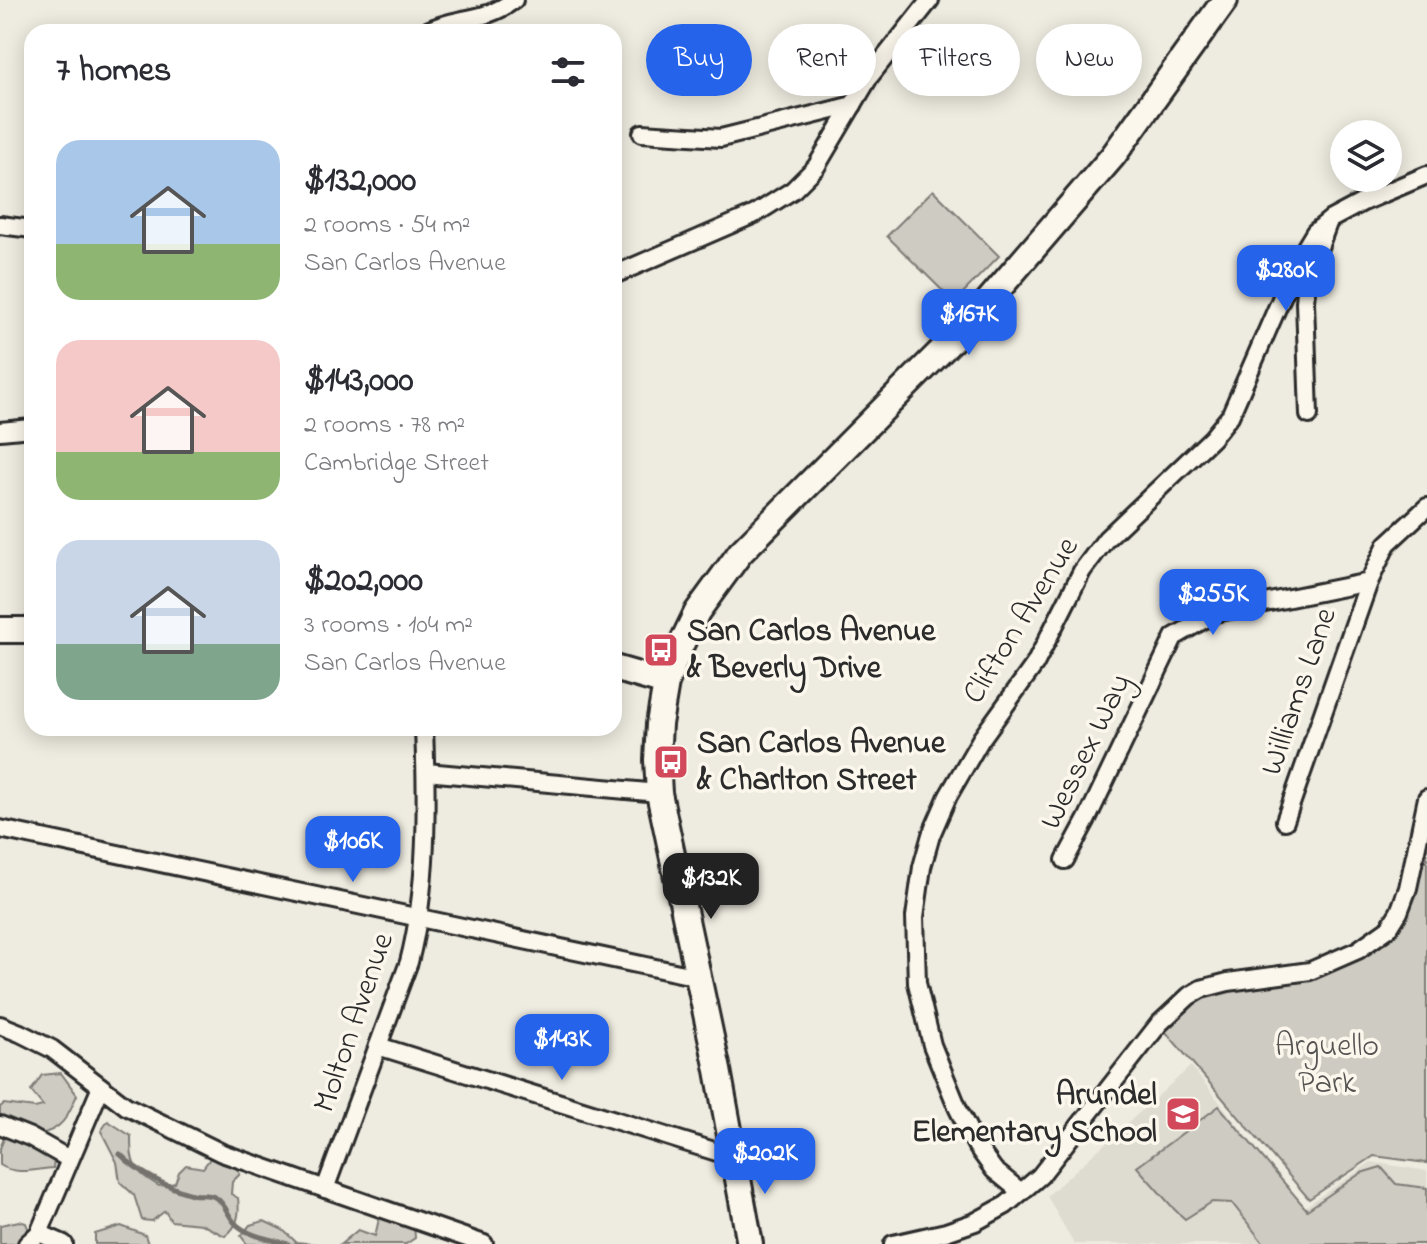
<!DOCTYPE html>
<meta charset="utf-8">
<style>
body{margin:0;font-family:"Indie Flower",sans-serif;background:#f2f2f3;color:#2b2b33;height:100vh;display:flex;flex-direction:column;font-size:30px;white-space:nowrap}
*{box-sizing:border-box;margin:0}
p{font-size:26px;color:#7c7c81}
.icon{flex:none;width:44px;height:44px;fill:none;stroke:currentColor;stroke-width:2;stroke-linecap:round;stroke-linejoin:round}
.map{position:relative;flex:1;overflow:hidden}
.drawer{position:absolute;left:24px;top:24px;width:598px;height:712px;display:flex;flex-direction:column;background:#fff;border-radius:24px;box-shadow:0 4px 20px #0003}
.drawer>*{flex:none}
.guide{position:absolute;left:646px;top:24px;width:660px;height:72px;display:flex;gap:16px}
.controls{position:absolute;left:1330px;top:120px;display:grid;gap:16px}
.controls a{display:grid;place-items:center;width:72px;height:72px;border-radius:50%;background:#fff;box-shadow:0 4px 20px #0003;font-size:40px}
.price{position:absolute;translate:-50% -68px;padding:0 18px;border-radius:16px;background:#2563eb;color:#fff;font-size:26px;line-height:52px;filter:drop-shadow(0 2px 4px #0008)}
.price::after{content:'';position:absolute;left:50%;top:48px;width:24px;height:18px;margin-left:-12px;background:inherit;clip-path:polygon(0 0,100% 0,50% 100%)}
.price.on{background:#222;color:#fff}
ul{padding:0;list-style:none}
li{display:flex;align-items:center;gap:24px;height:200px;padding:0 32px}
li span{display:grid;place-items:center;flex:none;width:224px;height:160px;border-radius:24px;color:#555}
li>.icon{margin-inline-start:auto}
span .icon{width:96px;height:96px;fill:#fffc;stroke-width:1}
li b{font-size:34px}
h2{display:flex;justify-content:space-between;align-items:center;height:96px;padding:0 32px;font-size:34px}
.chip{padding:0 28px;border-radius:36px;background:#fff;box-shadow:0 4px 20px #0003;font-size:28px;line-height:72px}
.chip.on{background:#2563eb;color:#fff}
.map>svg:first-child{display:block}
.built{fill:#dedbd1}
.green{fill:#cecbc2;stroke:#7c7b76;stroke-width:2}
.lines{fill:none;stroke-linecap:round;stroke-linejoin:round}
.stream{stroke:#74726e;stroke-width:5}
.street-casing{stroke:#2b2b2b;stroke-width:22}
.secondary-casing{stroke:#2b2b2b;stroke-width:30}
.street{stroke:#fbf7ec;stroke-width:16}
.secondary{stroke:#fbf7ec;stroke-width:24}
.labels{text-anchor:middle;dominant-baseline:central;stroke-width:7;stroke-linejoin:round;paint-order:stroke}
.street-label{font-size:32px;fill:#2b2b2b;stroke:#fbf7ec}
.poi-label{font-size:32px;font-weight:bold;fill:#2b2b2b;stroke:#fbf7ec;text-anchor:start}
.park-label{font-size:32px;fill:#545351;stroke:#fbf7ec}
</style>
<div class="map">
<svg width="1427" height="1244" viewBox="0 0 1427 1244">
<rect width="100%" height="100%" fill="#eeebe0"/>
<filter id="ink" filterUnits="userSpaceOnUse"><feTurbulence type="fractalNoise" baseFrequency=".0125" numOctaves="2"/><feDisplacementMap in="SourceGraphic" scale="16" xChannelSelector="R" yChannelSelector="G"/><feConvolveMatrix kernelMatrix="1 2 1 2 8 2 1 2 1" color-interpolation-filters="sRGB"/></filter>
<g filter="url(#ink)">
<polygon class="built" points="1191,1066 1303,1208 1371,1162 1427,1171 1427,1244 1074,1244 1047,1196"/>
<g class="green">
<polygon points="933,190 999,256 954,302 887,236"/>
<polygon points="1427,801 1427,1163 1374,1156 1309,1199 1159,1024 1189,996 1358,950 1399,912"/>
<path d="M61,1073l16,22c-9,21 -15,36 -39,39l16,25 -1,9c-18,1 -36,8 -53,-3v-17l6,-14 -6,-15v-12l4,-3 31,4 8,-2 -12,-15 11,-16z"/>
<polygon points="1219,1106 1307,1210 1361,1173 1381,1167 1396,1184 1427,1188 1427,1244 1264,1244 1232,1203 1212,1202 1185,1219 1175,1210 1137,1167"/>
<path d="M108,1121l23,15c0,30 2,34 28,50l16,-3 4,-11 7,-7 17,3 9,-12 20,6 8,12 -8,8 -1,12 7,4c2,16 0,29 -13,38l-24,-12 -30,-3 -6,-10 -13,10 -10,-1 -8,-25 -14,-13 -3,-20 -16,-31z"/>
<polygon points="392,1215 414,1224 415,1238 406,1244 341,1244 358,1230 375,1236 379,1219"/>
<polygon points="19,1221 26,1223 34,1244 0,1244 0,1225"/>
<polygon points="264,1221 283,1230 296,1242 316,1244 247,1244 241,1236 250,1225"/>
<polygon points="121,1226 145,1235 148,1244 95,1244 95,1234"/>
</g>
<g class="lines">
<path class="stream" d="M120,1154c19,19 46,33 72,40 7,2 18,-1 24,4 9,5 12,18 19,25 12,13 36,16 53,21"/>
<defs>
<g id="street">
<path d="M425,32c31,-16 59,-9 89,-32"/>
<polyline points="642,133 721,138 853,105"/>
<polyline points="0,225 32,229"/>
<polyline points="614,275 755,214 793,190 816,167 870,76 930,0"/>
<polyline points="1309,415 1305,302 1307,280 1328,223"/>
<polyline points="0,431 32,428"/>
<polyline points="426,772 659,793"/>
<polyline points="1285,821 1369,582"/>
<polyline points="0,829 698,977"/>
<polyline points="1065,860 1087,819 1174,637 1215,613 1369,582 1387,544 1427,507"/>
<polyline points="0,1025 20,1033 52,1049 126,1106 222,1153 484,1244"/>
<polyline points="378,1046 733,1157"/>
<polyline points="0,1125 30,1137 69,1159"/>
<path d="M325,1189l84,-227c19,-73 18,-158 15,-234"/>
<polyline points="1021,1192 994,1170 976,1145 958,1109 932,1045 917,983 915,917 922,867 931,835 948,796 981,739 1035,664 1082,571 1106,539 1212,438 1230,416 1298,260 1315,232 1331,219 1363,202 1427,175"/>
<polyline points="39,1233 64,1244"/>
<polyline points="27,1244 39,1233 101,1087"/>
<polyline points="893,1244 946,1232 975,1222 1006,1205 1040,1176 1159,1024 1189,996 1201,989 1228,982 1310,971 1358,950 1389,928 1399,912 1408,888 1427,798"/>
</g>
<g id="secondary">
<polyline points="0,630 32,630"/>
<polyline points="614,668 666,683"/>
<polyline points="750,1244 718,1070 659,793 657,760 659,724 666,683 679,649 697,612 740,553 971,321 1113,156 1225,0"/>
</g>
</defs>
<use href="#street" class="street-casing"/>
<use href="#secondary" class="secondary-casing"/>
<use href="#street" class="street"/>
<use href="#secondary" class="secondary"/>
</g>
</g>
<defs>
<symbol id="bus-square" viewBox="-11 -11 22 22"><rect x="-9" y="-9" width="18" height="18" rx="4" fill="#d1495b" stroke="#fbf7ec"/><path d="M-5-6H5V4H4V6H2V4H-2V6H-4V4H-5ZM-3.5-4V0h7V-4ZM-3.5 1.2v1.5H-2V1.2ZM2 1.2v1.5H3.5V1.2Z" fill="#fff"/></symbol>
<symbol id="school-square" viewBox="-11 -11 22 22"><rect x="-9" y="-9" width="18" height="18" rx="4" fill="#d1495b" stroke="#fbf7ec"/><path d="M0-5L7-2L0 1L-7-2ZM-4 1L0 2.5L4 1V4Q0 6-4 4Z" fill="#fff"/></symbol>
</defs>
<g fill-rule="evenodd">
<use href="#bus-square" x="641" y="630" width="40" height="40"/>
<use href="#bus-square" x="651" y="742" width="40" height="40"/>
<use href="#school-square" x="1163" y="1094" width="40" height="40"/>
</g>
<g class="labels">
<g class="street-label">
<text transform="translate(1022 621) rotate(-58)">Clifton Avenue</text>
<text transform="translate(1300 692) rotate(-71)">Williams Lane</text>
<text transform="translate(1087 752) rotate(-64)">Wessex Way</text>
<text transform="translate(355 1023) rotate(-71)">Molton Avenue</text>
</g>
<g class="poi-label">
<text x="687" y="632">San Carlos Avenue<tspan x="687" dy="37">&amp; Beverly Drive</tspan></text>
<text x="697" y="744">San Carlos Avenue<tspan x="697" dy="37">&amp; Charlton Street</tspan></text>
<text x="1157" y="1096" text-anchor="end">Arundel<tspan x="1157" dy="37">Elementary School</tspan></text>
</g>
<g class="park-label">
<text x="1327" y="1047">Arguello<tspan x="1327" dy="37">Park</tspan></text>
</g>
</g>
</svg>
<div class="controls">
<a><svg class="icon" aria-label="layers" viewBox="0 0 24 24"><path d="M12 4l9 5-9 5-9-5zM3 14l9 5 9-5"/></svg></a>
</div>
<b class="price" style="left:1286px;top:313px">$280K</b>
<b class="price" style="left:969px;top:357px">$167K</b>
<b class="price" style="left:1213px;top:637px">$255K</b>
<b class="price" style="left:353px;top:884px">$106K</b>
<b class="price on" style="left:711px;top:921px">$132K</b>
<b class="price" style="left:562px;top:1082px">$143K</b>
<b class="price" style="left:765px;top:1196px">$202K</b>
<div class="guide">
<a class="chip on">Buy</a>
<a class="chip">Rent</a>
<a class="chip">Filters</a>
<a class="chip">New</a>
</div>
<section class="drawer">
<h2>7 homes<svg class="icon" aria-label="filters" viewBox="0 0 24 24"><path d="M4 7h16M4 17h16"/><circle cx="9" cy="7" r="2"/><circle cx="15" cy="17" r="2"/></svg></h2>
<ul>
<li><span style="background:linear-gradient(#a9c7e8 65%,#8fb573 0)"><svg class="icon" aria-label="home" viewBox="0 0 24 24"><path d="M3 11l9-7 9 7M6 9v11h12V9"/></svg></span><div><b>$132,000</b><p>2 rooms · 54 m²</p><p>San Carlos Avenue</p></div></li>
<li><span style="background:linear-gradient(#f6c9c9 70%,#8fb573 0)"><svg class="icon" aria-label="home" viewBox="0 0 24 24"><path d="M3 11l9-7 9 7M6 9v11h12V9"/></svg></span><div><b>$143,000</b><p>2 rooms · 78 m²</p><p>Cambridge Street</p></div></li>
<li><span style="background:linear-gradient(#c9d6e8 65%,#7fa58c 0)"><svg class="icon" aria-label="home" viewBox="0 0 24 24"><path d="M3 11l9-7 9 7M6 9v11h12V9"/></svg></span><div><b>$202,000</b><p>3 rooms · 104 m²</p><p>San Carlos Avenue</p></div></li>
</ul>
</section>
</div>
